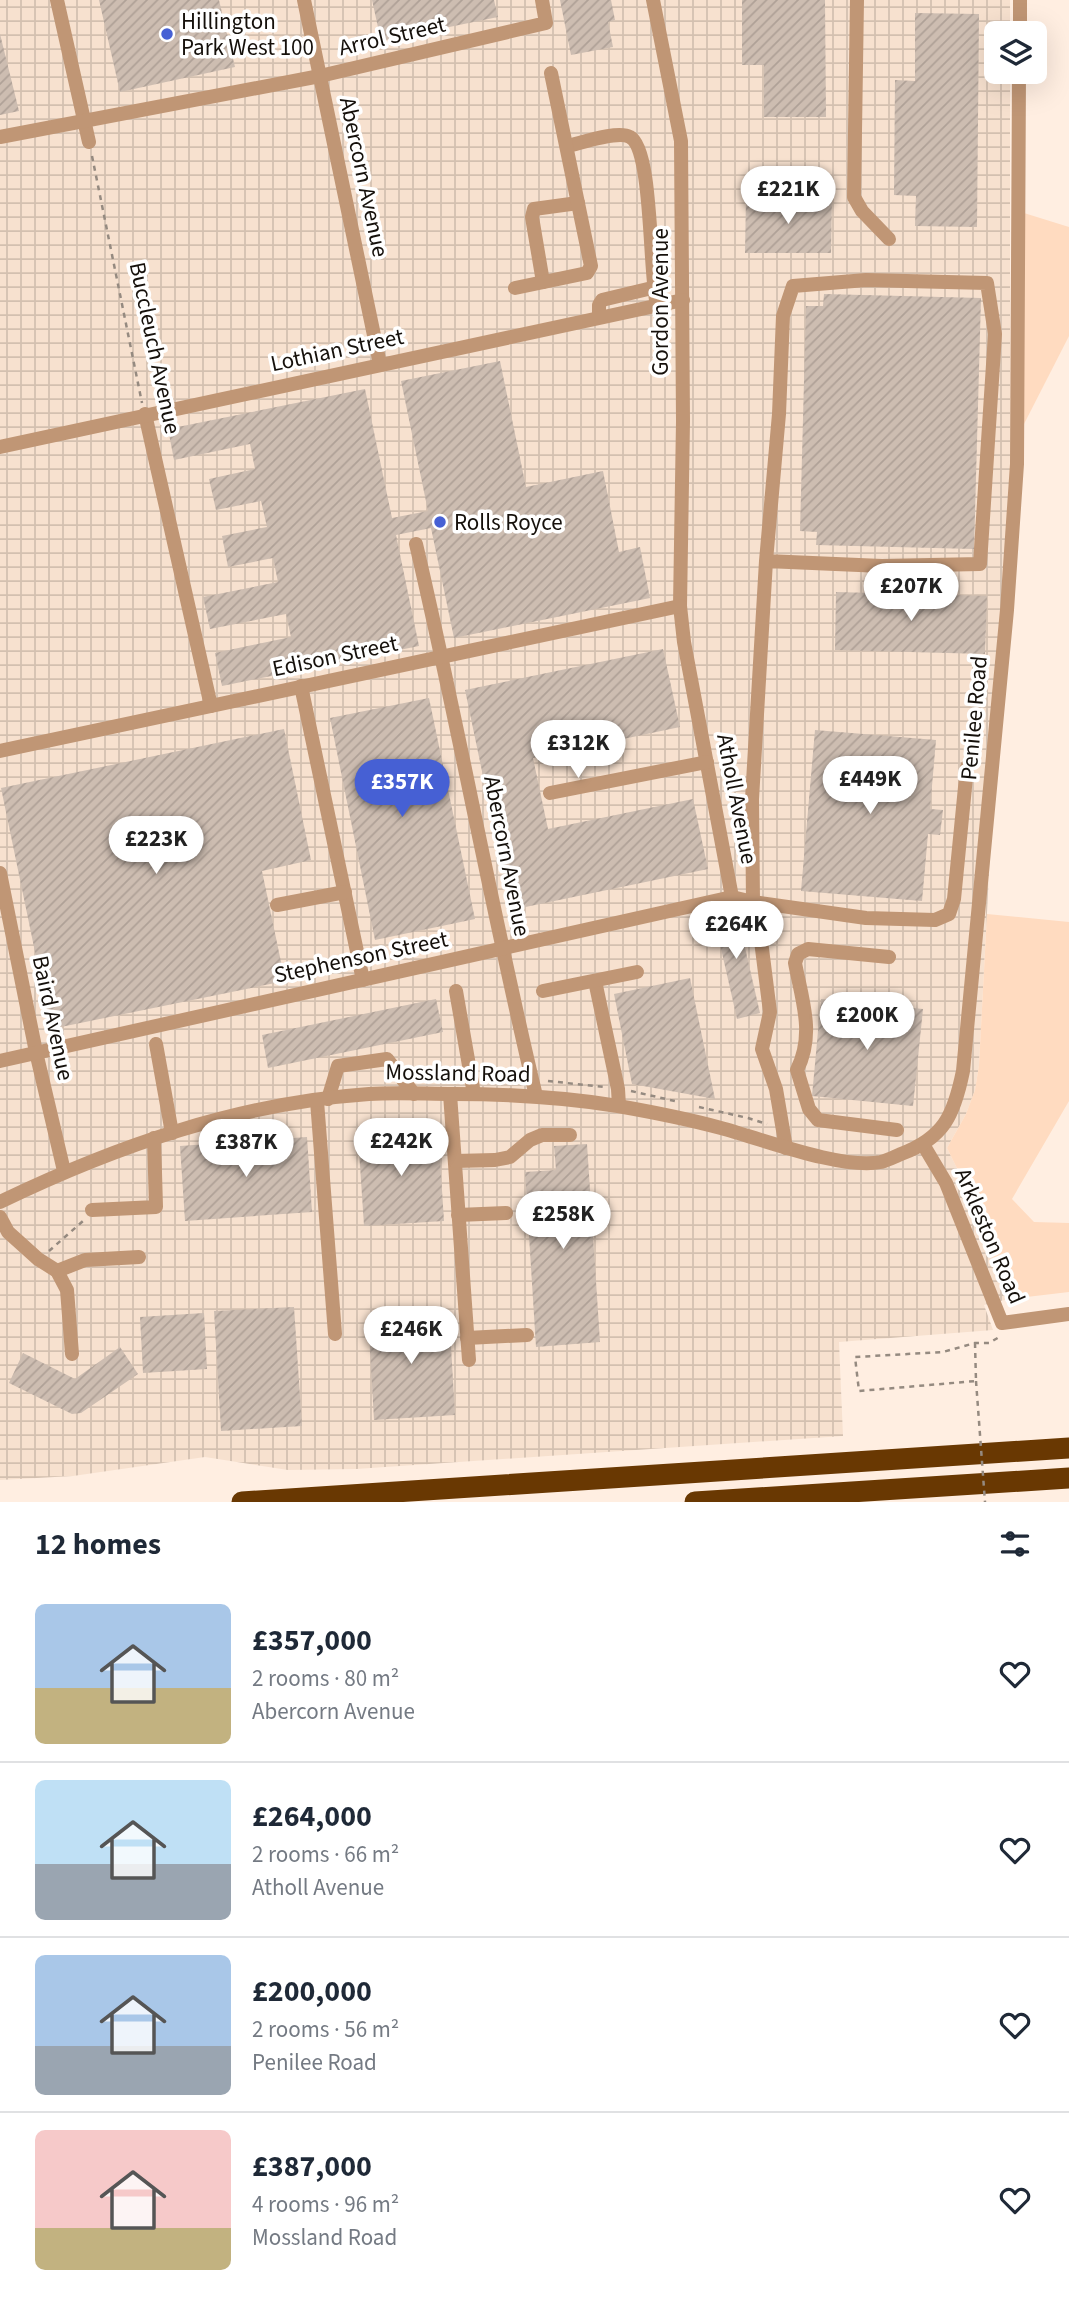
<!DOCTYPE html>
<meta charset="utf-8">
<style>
body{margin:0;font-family:"Source Sans 3",sans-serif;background:#f6f6f7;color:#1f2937;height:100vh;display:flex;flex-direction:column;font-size:26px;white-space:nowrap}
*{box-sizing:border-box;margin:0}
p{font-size:23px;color:#747a83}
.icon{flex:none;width:38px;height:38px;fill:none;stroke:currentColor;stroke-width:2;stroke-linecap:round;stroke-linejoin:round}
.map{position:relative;height:1502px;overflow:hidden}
.sheet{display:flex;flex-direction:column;background:#fff;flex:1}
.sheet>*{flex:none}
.buttons{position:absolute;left:984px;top:21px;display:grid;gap:14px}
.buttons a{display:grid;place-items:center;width:63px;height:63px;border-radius:10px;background:#fff;box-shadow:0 7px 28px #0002;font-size:35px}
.price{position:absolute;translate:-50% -60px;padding:0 16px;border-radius:24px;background:#fff;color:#222;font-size:23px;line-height:46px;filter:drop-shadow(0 2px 4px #0008)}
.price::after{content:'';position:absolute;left:50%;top:42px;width:21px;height:16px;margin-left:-10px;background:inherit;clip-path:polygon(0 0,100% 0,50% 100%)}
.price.selected{background:#4660d4;color:#fff}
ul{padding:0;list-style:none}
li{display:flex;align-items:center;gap:21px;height:175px;padding:0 35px}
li+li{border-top:2px solid #e0e1e3}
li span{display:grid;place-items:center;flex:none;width:196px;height:140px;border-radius:10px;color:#555}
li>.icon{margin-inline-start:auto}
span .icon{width:84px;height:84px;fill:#fffc;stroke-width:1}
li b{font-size:30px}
h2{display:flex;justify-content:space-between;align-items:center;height:84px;padding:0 35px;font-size:30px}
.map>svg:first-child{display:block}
.industrial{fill:url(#industrial-grid)}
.grass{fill:#ffdbc0}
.building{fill:url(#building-hatch)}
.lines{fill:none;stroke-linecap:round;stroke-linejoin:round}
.path{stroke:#958a80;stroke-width:2.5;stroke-dasharray:5 5;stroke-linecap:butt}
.minor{stroke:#c09675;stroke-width:14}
.highway{stroke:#693802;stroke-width:21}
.path-bridge{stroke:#958a80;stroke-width:2.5;stroke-dasharray:5 5;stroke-linecap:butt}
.poi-dot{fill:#4660d4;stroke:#fff;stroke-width:2.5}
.labels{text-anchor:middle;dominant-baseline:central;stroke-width:7;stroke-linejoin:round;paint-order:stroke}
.poi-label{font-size:23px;fill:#15100b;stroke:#fff;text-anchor:start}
.street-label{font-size:23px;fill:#15100b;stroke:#fff}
</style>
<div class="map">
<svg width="1069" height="1502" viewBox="0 0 1069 1502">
<defs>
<pattern id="industrial-grid" width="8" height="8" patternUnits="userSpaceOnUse" patternTransform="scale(1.75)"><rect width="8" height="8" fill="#f7e1cf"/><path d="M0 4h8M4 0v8" fill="none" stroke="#d3c0b0"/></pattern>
<pattern id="building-hatch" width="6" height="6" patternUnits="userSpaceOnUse" patternTransform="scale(1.75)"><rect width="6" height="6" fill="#cdbdb1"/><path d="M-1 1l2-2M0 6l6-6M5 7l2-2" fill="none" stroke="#afa197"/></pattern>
</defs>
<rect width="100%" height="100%" fill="#ffeee1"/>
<polygon class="industrial" points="0,0 1010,0 1010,33 996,33 996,72 1010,72 1010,475 979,1065 975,1090 966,1114 947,1148 972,1199 1009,1299 984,1305 993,1330 839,1342 843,1436 356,1469 288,1470 205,1457 73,1476 0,1480"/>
<g class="grass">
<polygon points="1024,213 1069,227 1069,336 1024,424"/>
<polygon points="987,914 1069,922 1069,1101 1012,1199 1034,1222 1069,1223 1069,1292 1009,1299 972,1199 947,1148 966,1114 975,1090 979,1065"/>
</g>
<g class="building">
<polygon points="99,0 219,0 235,67 120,92"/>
<polygon points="372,0 494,0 498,17 381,41"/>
<polygon points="560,0 611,0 615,20 608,22 613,47 571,55"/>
<polygon points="742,0 825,0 826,117 764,117 764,65 742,65"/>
<polygon points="915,13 979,14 977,227 915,226 916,196 894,195 895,80 915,81"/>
<polygon points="0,34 19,111 0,115"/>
<polygon points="746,198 832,199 831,253 745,253"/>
<polygon points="824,294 981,298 974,549 816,545 817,532 800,531 806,306 823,306"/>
<polygon points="500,361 526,487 603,471 619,552 640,547 650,598 454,638 431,528 396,535 419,646 222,686 215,653 291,637 286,614 210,629 203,597 278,582 273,558 228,567 222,536 267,527 261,501 216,510 209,479 255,469 250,444 174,460 168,429 365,389 392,518 428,511 401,381"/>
<polygon points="836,592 987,596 985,654 835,650"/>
<polygon points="663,649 680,727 533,758 548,829 693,799 708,869 511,910 465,690"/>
<polygon points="429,698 475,919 375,940 330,718"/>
<polygon points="284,729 311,860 262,871 285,981 51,1029 1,788"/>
<polygon points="815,730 936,740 930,809 943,810 940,835 928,834 922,901 801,891"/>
<polygon points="735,904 760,1013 737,1019 712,909"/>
<polygon points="690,978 715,1099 632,1084 614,994"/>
<polygon points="436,999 443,1032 268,1068 262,1035"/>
<polygon points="821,999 923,1009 913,1106 812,1096"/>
<polygon points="438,1129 444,1221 364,1226 358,1135"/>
<polygon points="307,1137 312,1212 185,1221 180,1146"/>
<polygon points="587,1144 600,1342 536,1347 525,1172 556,1170 554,1146"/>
<polygon points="294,1307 302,1426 221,1431 214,1311"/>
<polygon points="449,1312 455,1415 374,1420 368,1316"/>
<polygon points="204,1313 207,1369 143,1373 140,1317"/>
<polygon points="120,1347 138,1374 81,1413 72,1414 9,1383 23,1353 75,1379"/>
</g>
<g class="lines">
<g class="path">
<polyline points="92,156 142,403"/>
<polyline points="502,1080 520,1080"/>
<polyline points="548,1081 604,1087"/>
<polyline points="631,1091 679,1102"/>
<polyline points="699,1107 748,1118 767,1124"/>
<polyline points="49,1251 83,1221"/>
<polyline points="975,1343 976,1381 859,1391 855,1357 943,1352 975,1343 989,1343 1001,1336"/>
</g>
<g class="minor">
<polyline points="57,0 89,142"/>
<polyline points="304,0 380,364"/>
<polyline points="653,0 681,141 683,421 680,606 684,642 732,897"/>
<polyline points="857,0 854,197 862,211 889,239"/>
<polyline points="1020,33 1020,0"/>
<polyline points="0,137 320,76 546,23 542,0"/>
<path d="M567,146c14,-3 51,-16 63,-9 23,12 19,137 27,168"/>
<polyline points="543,282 532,217 534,209 578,203"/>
<polyline points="515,288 587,273 591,266 551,73"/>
<polyline points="599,317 599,305 602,300 652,288"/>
<polyline points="145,414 211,706"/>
<polyline points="0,447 683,300"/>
<path d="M416,544c43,183 76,369 120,552"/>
<polyline points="766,561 779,414 783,316 793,286 866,280 987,283 995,334 980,564 882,566 766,561 752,799 753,902 866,918 935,920 949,914 954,899 967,767"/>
<polyline points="301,686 363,980"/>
<polyline points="0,751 680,606"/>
<polyline points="550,793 707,762"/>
<polyline points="0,873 36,1052 64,1171"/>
<polyline points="277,905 345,892"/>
<path d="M889,957l-81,-8 -10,5 -3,9c7,37 20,71 2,107l12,39 9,11 79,10"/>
<polyline points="595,981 618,1089 619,1106"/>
<polyline points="456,991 474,1094"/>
<polyline points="543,991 637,972"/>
<polyline points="156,1044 172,1133"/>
<polyline points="0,1061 732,897 753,902 758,917 770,1012 762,1049 776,1089 786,1148"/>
<polyline points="450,1094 469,1360"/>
<polyline points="328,1099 338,1066 387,1059 414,1094"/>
<polyline points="317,1101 335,1334"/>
<polyline points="924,1146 946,1183 1002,1323 1069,1314"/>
<polyline points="455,1161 495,1160 510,1157 530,1140 542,1135 570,1135"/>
<path d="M0,1202c116,-56 239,-99 369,-108 28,-2 57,0 85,0 55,0 109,3 164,12 34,6 70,13 103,22 41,11 121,42 160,34 7,-2 13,-5 20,-8 43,-16 53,-39 62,-83l44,-461 10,-146 2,-392"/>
<polyline points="92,1210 156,1207 154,1138"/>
<polyline points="458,1215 506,1213"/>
<polyline points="0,1217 8,1232 38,1259 57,1271 67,1290 72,1354"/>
<polyline points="57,1271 85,1260 139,1257"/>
<polyline points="467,1338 527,1335"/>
</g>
<g class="highway">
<polyline points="242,1502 1069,1448"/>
<polyline points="695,1502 1069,1478"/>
</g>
<polyline class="path-bridge" points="976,1381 985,1502"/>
</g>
<g class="poi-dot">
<circle cx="167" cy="34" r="7"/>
<circle cx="440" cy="522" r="7"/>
</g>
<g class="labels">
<g class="poi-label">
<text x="181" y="21">Hillington<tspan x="181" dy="26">Park West 100</tspan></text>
<text x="454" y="522">Rolls Royce</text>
</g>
<g class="street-label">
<text transform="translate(392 36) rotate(-13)">Arrol Street</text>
<text transform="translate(364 177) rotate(78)">Abercorn Avenue</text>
<text transform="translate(660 302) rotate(-90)">Gordon Avenue</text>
<text transform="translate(155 348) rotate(78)">Buccleuch Avenue</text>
<text transform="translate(337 350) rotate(-12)">Lothian Street</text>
<text transform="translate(335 656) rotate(-12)">Edison Street</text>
<text transform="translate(974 718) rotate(-85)">Penilee Road</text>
<text transform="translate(737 799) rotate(79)">Atholl Avenue</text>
<text transform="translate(507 856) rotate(79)">Abercorn Avenue</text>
<text transform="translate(361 957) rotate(-12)">Stephenson Street</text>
<text transform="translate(53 1018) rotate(78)">Baird Avenue</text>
<text transform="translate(458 1073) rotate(1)">Mossland Road</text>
<text transform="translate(990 1236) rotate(67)">Arkleston Road</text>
</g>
</g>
</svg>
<div class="buttons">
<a><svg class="icon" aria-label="layers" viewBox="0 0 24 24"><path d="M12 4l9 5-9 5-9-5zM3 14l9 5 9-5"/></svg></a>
</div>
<b class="price" style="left:788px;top:226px">£221K</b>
<b class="price" style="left:911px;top:623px">£207K</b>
<b class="price" style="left:578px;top:780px">£312K</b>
<b class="price" style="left:870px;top:816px">£449K</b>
<b class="price selected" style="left:402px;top:819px">£357K</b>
<b class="price" style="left:156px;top:876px">£223K</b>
<b class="price" style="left:736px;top:961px">£264K</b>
<b class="price" style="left:867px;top:1052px">£200K</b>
<b class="price" style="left:401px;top:1178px">£242K</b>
<b class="price" style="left:246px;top:1179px">£387K</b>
<b class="price" style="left:563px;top:1251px">£258K</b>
<b class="price" style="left:411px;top:1366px">£246K</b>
</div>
<section class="sheet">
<h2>12 homes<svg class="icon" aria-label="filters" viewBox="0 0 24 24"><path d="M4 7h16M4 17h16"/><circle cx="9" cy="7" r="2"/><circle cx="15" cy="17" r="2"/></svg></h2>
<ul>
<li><span style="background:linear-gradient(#a9c7e8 60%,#c2b280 0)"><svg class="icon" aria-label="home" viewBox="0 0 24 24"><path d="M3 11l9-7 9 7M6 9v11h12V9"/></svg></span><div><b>£357,000</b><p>2 rooms · 80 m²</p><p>Abercorn Avenue</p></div><svg class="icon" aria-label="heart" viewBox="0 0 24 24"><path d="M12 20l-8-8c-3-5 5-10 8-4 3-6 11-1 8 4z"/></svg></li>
<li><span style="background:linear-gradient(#bfe0f5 60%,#9aa5b1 0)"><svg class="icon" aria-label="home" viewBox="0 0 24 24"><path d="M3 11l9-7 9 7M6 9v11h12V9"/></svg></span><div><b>£264,000</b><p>2 rooms · 66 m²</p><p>Atholl Avenue</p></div><svg class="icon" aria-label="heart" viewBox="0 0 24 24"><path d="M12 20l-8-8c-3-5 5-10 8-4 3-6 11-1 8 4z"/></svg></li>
<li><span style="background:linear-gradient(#a9c7e8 65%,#9aa5b1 0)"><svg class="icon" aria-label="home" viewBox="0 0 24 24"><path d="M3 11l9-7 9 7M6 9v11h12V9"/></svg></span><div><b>£200,000</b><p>2 rooms · 56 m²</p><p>Penilee Road</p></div><svg class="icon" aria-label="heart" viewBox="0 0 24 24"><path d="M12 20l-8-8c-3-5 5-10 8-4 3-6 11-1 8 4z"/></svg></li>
<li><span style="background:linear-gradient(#f6c9c9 70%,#c2b280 0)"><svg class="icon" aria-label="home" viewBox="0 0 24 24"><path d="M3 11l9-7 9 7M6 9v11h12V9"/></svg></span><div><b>£387,000</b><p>4 rooms · 96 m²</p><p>Mossland Road</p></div><svg class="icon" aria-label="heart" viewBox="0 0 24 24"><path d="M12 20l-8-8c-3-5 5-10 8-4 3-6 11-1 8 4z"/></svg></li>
</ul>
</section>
